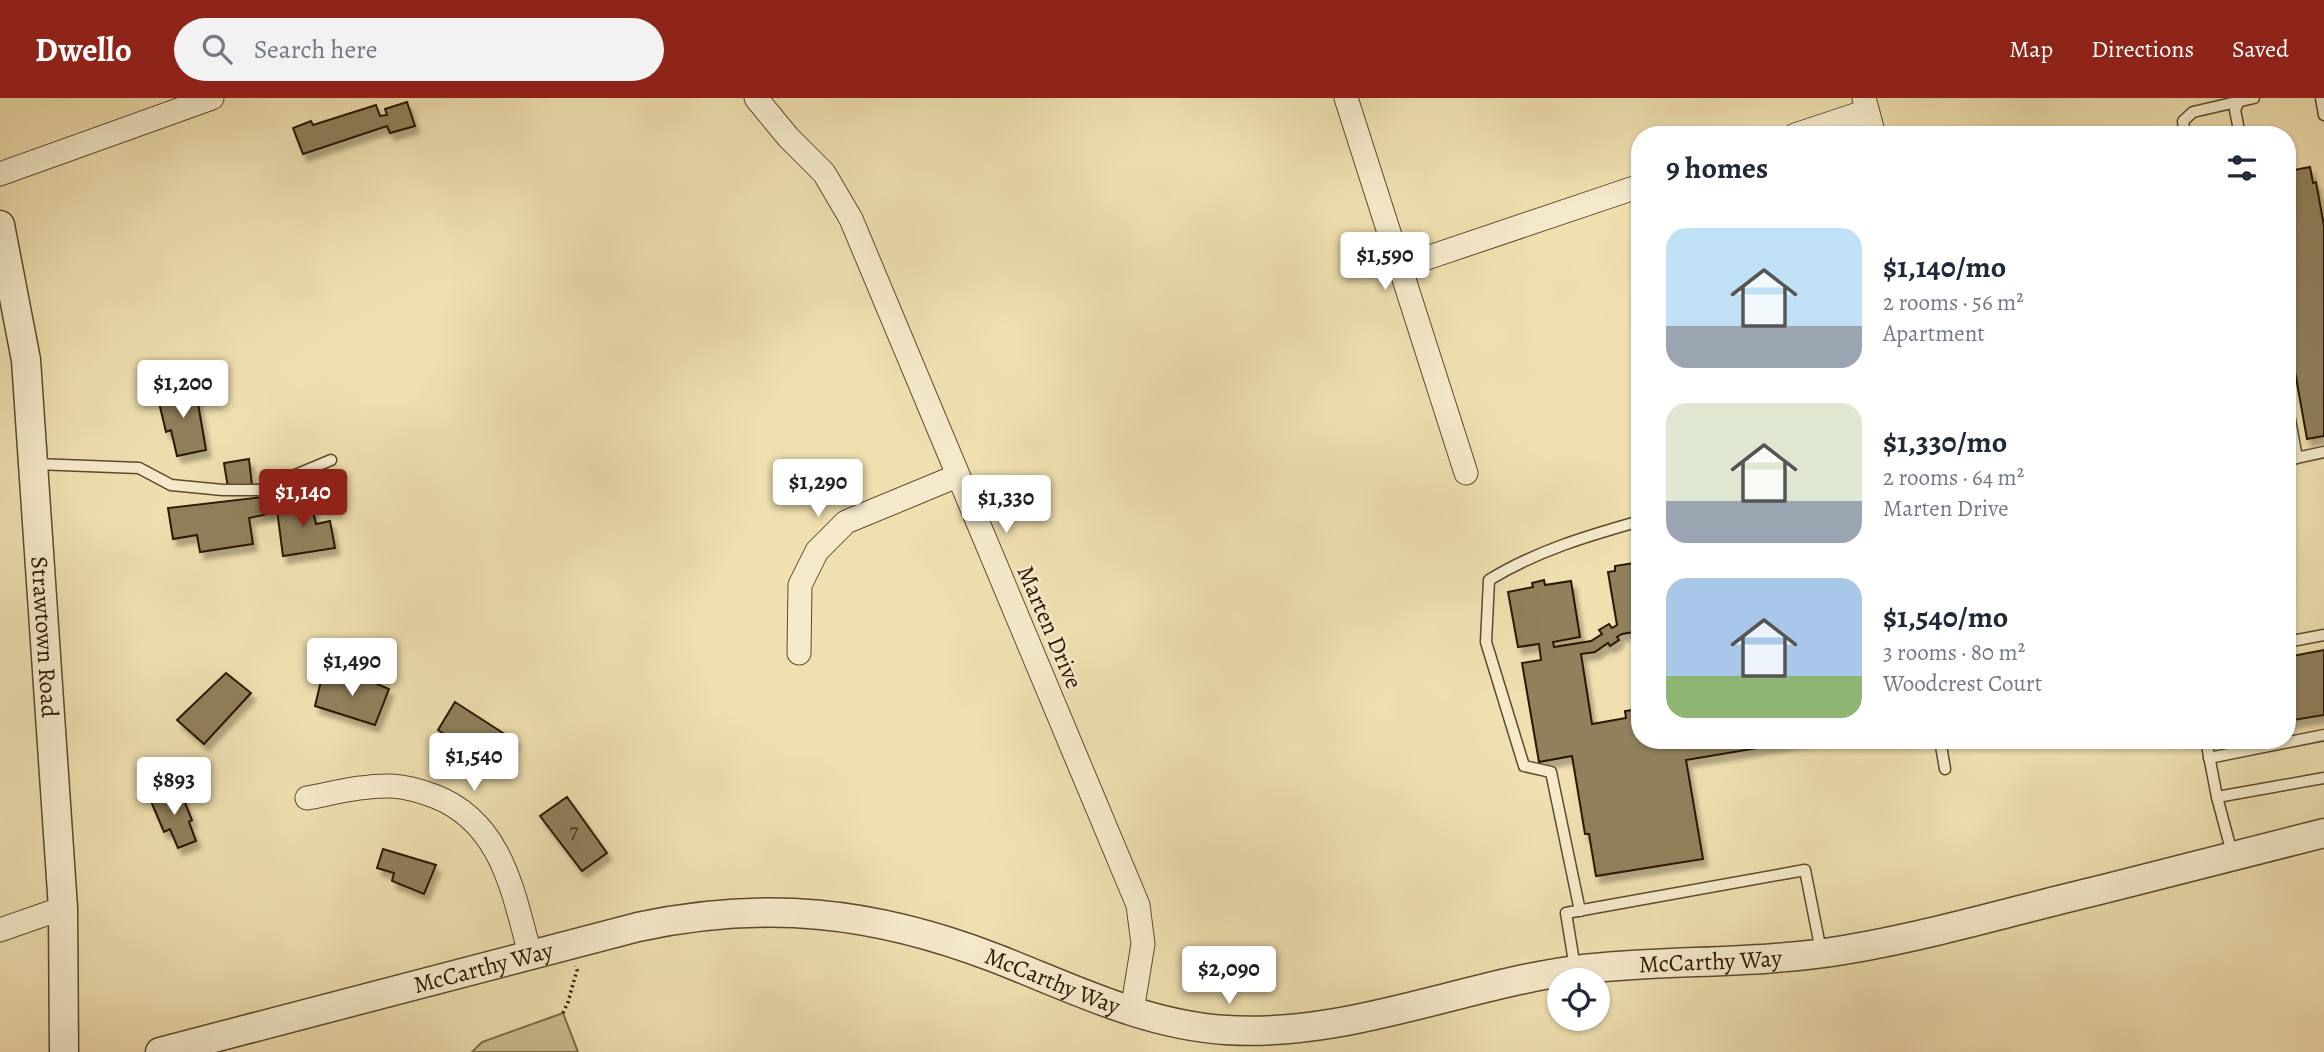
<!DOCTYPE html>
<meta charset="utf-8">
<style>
body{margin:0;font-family:Alegreya,serif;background:#f2f2f3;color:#1f2937;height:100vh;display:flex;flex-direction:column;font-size:26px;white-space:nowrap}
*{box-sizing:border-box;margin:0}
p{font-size:23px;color:#747a83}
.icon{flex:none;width:38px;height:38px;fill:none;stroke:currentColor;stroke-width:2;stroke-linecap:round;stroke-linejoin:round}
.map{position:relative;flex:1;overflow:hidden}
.sheet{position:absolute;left:1631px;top:28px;width:665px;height:623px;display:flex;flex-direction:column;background:#fff;border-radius:28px;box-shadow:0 2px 5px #0004}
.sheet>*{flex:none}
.buttons{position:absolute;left:1547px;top:870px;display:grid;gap:14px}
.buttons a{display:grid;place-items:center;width:63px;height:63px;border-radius:50%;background:#fff;box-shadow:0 2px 5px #0004;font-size:35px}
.price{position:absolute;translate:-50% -60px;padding:0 16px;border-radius:7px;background:#fff;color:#222;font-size:23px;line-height:46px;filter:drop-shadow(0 2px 4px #0008)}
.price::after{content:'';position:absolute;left:50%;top:42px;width:21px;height:16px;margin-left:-10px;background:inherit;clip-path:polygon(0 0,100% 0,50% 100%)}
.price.current{background:#8f2418;color:#fff}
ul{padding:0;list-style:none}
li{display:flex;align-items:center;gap:21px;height:175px;padding:0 35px}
li span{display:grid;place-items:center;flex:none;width:196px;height:140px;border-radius:21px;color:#555}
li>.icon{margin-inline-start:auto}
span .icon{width:84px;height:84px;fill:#fffc;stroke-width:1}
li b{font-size:30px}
h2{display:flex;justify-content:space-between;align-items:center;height:84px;padding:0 35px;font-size:30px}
header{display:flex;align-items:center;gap:42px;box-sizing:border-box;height:98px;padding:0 35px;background:#8f2418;color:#fff}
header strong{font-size:33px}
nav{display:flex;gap:38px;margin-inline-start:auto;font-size:24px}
.search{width:490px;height:63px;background:#f2f2f3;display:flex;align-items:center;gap:18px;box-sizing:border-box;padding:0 24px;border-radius:38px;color:#747a83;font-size:26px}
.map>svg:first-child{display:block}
.green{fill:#cebe92;stroke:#7c6b49;stroke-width:2}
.building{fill:#91805c;stroke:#2a1800;stroke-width:2;filter:url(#shadow)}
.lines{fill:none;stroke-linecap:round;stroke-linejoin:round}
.service-casing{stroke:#5c4a2c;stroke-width:13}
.minor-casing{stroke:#5c4a2c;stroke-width:25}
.tertiary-casing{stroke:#5c4a2c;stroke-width:31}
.path{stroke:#2a1800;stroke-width:3.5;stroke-dasharray:2 3.5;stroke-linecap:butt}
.service{stroke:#f5ebcc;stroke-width:10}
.minor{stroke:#f5ebcc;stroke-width:23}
.tertiary{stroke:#f5ebcc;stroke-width:28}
.labels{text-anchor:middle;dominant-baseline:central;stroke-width:5;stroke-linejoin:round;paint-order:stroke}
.number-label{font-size:21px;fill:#443217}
.street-label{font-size:24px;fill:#2a1800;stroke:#f5ebcc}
</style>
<header>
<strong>Dwello</strong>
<div class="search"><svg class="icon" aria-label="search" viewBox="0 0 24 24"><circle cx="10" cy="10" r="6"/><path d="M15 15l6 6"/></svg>Search here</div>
<nav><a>Map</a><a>Directions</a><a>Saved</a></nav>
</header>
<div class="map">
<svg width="2324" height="954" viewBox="0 0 2324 954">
<defs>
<filter id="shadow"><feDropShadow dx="4.5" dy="7" stdDeviation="2" flood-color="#0004"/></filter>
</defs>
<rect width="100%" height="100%" fill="#f0e0b0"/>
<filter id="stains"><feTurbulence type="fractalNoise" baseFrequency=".00286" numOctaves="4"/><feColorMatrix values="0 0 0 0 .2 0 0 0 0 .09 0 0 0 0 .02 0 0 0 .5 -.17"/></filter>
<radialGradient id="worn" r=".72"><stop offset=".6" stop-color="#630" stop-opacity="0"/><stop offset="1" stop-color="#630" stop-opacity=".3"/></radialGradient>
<polygon class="green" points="563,915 578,954 472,954 482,944"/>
<g class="building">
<polygon points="407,4 415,28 390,35 387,28 303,56 293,30 311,23 313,27 376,7 380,18 387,17 385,11"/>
<polygon points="2310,69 2313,85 2316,84 2324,128 2324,338 2307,341 2287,229 2287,89 2291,88 2289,73"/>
<polygon points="195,288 206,352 177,358 171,332 166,334 157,296"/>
<polygon points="249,361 252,388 228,390 224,365"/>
<polygon points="309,395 316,426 330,423 335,450 283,458 277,412 295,409 294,397"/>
<polygon points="271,398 273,415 249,420 253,446 200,454 197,437 173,441 168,410"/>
<polygon points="1640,464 1640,533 1622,536 1617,539 1619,542 1610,548 1608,545 1595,554 1581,556 1592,626 1626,620 1625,613 1640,611 1640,642 1806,642 1686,662 1703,761 1596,778 1589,736 1585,736 1572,658 1539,664 1522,565 1541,562 1539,546 1518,549 1508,494 1533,489 1532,485 1544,482 1545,487 1571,483 1580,539 1553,544 1554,549 1591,543 1602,536 1599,532 1609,526 1612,530 1617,527 1608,474 1615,473 1615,468"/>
<polygon points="2324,552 2324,617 2287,623 2287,559"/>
<polygon points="323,574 358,588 361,579 389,591 375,627 315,608"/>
<polygon points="226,575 251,595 204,646 177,622"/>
<polygon points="455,604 514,642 496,669 438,632"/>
<polygon points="179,690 192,722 189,724 196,743 178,750 170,731 164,734 150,701"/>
<polygon points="567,699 607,755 582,773 540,718"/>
<polygon points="383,751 436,767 424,796 392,783 394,775 377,770"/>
</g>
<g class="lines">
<defs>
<g id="service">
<polyline points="2321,0 2324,17"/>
<polyline points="2239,3 2235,12 2240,37"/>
<polyline points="2185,37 2183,23 2193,14 2254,0"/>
<polyline points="2287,305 2297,360"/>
<polyline points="2287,362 2324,354"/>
<polyline points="36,366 139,370 171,387 223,392 259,392 331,362"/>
<polyline points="2287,544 2324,537"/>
<polyline points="1940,642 1945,671"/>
<polyline points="2206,642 2217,699 2233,759"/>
<polyline points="2209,660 2324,637"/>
<polyline points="2217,699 2324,680"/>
<path d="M1580,813l-29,-139 -27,-6 -38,-124 3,-62c47,-29 98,-44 151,-59"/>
<polyline points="1575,870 1566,815 1805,772 1821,853"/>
</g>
<g id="minor">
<polyline points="756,0 788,39 824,75 851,121 1138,807 1143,846 1132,913"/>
<polyline points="1346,0 1466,375"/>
<polyline points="1864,0 1874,37"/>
<polyline points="1795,37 1867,13"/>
<polyline points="0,76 212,0"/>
<polyline points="1400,169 1640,88"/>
<polyline points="799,555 800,487 817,453 846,424 957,378"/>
<path d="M307,700c27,-5 57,-13 85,-12 14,1 29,5 42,10 68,26 79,96 96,158"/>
<polyline points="0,832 63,810"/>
</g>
<g id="tertiary">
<path id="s1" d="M0,127l26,135 37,548 1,144"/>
<path id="s2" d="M160,954l478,-125c127,-27 235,-16 357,31 75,29 149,67 231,72 119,8 233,-44 349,-60 89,-11 180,-5 269,-20 71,-12 141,-31 211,-49 90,-22 180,-45 269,-68"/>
</g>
</defs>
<use href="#service" class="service-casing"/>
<use href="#minor" class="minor-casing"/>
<use href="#tertiary" class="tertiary-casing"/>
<polyline class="path" points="563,915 568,904 577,872 575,868"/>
<use href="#service" class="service"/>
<use href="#minor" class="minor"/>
<use href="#tertiary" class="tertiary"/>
</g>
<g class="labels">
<g class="number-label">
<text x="574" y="733">7</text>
</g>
<g class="street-label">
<text transform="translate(1050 529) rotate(67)">Marten Drive</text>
<text stroke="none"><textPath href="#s1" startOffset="415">Strawtown Road</textPath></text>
<text stroke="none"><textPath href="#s2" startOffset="1592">McCarthy Way</textPath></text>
<text stroke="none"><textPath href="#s2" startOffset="334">McCarthy Way</textPath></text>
<text stroke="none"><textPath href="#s2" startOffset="920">McCarthy Way</textPath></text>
</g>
</g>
<rect width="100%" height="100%" filter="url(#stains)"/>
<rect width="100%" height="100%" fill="url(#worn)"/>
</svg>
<div class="buttons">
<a><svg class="icon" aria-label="locate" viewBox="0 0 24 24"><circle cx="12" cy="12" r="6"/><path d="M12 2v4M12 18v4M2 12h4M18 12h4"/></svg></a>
</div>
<b class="price" style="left:1385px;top:194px">$1,590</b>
<b class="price" style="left:183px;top:322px">$1,200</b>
<b class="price" style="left:818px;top:421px">$1,290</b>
<b class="price current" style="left:303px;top:431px">$1,140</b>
<b class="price" style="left:1006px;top:437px">$1,330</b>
<b class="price" style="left:352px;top:600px">$1,490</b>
<b class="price" style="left:474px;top:695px">$1,540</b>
<b class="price" style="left:174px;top:719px">$893</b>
<b class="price" style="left:1229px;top:908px">$2,090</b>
<section class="sheet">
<h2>9 homes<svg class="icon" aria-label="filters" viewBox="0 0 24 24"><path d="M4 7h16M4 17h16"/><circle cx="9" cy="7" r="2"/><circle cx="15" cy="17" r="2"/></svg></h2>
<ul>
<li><span style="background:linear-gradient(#bfe0f5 70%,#9aa5b1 0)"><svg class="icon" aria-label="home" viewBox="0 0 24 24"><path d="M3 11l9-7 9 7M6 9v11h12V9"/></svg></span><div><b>$1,140/mo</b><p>2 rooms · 56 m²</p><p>Apartment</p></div></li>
<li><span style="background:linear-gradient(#dfe7d0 70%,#9aa5b1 0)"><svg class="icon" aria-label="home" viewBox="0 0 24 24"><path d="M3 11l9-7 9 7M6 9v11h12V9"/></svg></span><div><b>$1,330/mo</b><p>2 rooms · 64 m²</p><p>Marten Drive</p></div></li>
<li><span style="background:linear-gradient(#a9c7e8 70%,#8fb573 0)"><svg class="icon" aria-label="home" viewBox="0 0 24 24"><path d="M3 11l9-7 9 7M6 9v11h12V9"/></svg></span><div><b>$1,540/mo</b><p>3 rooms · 80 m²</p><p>Woodcrest Court</p></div></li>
</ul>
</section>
</div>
